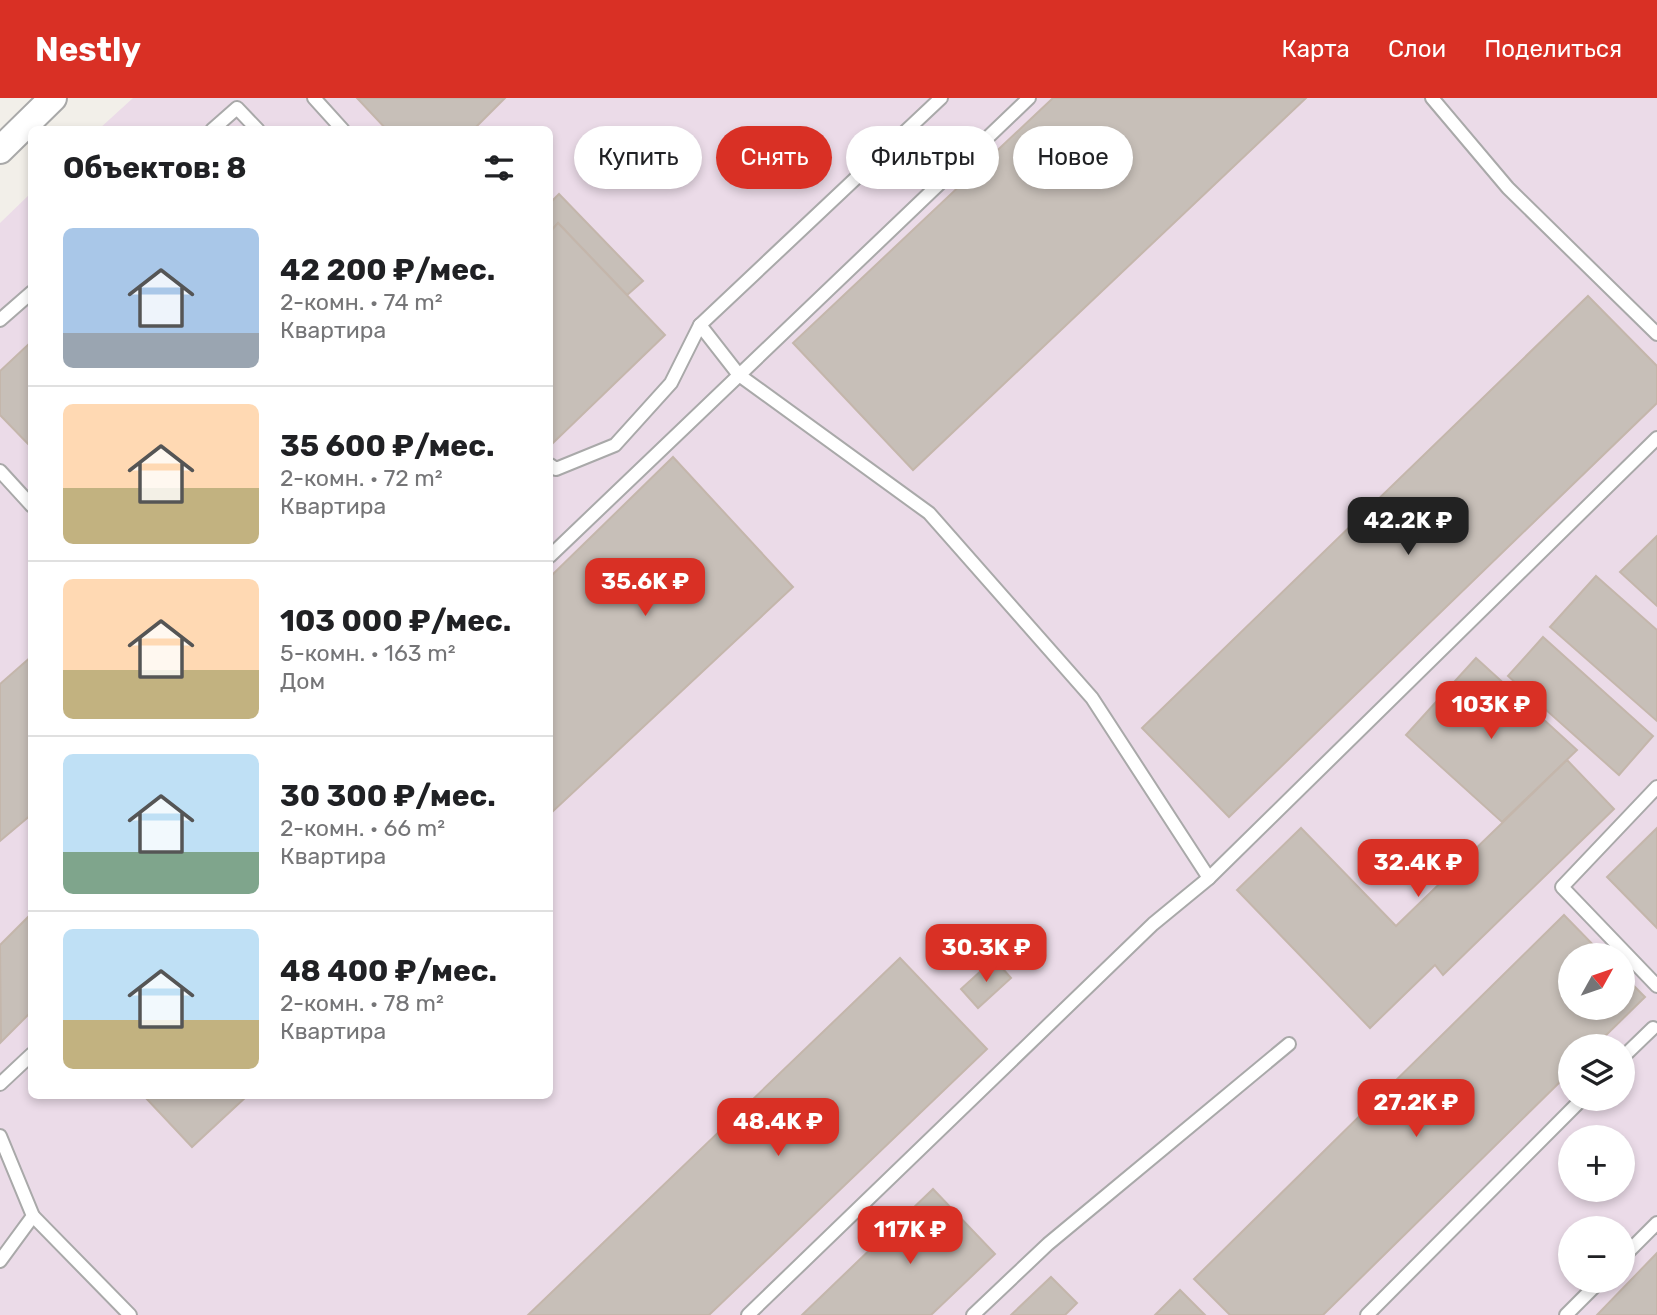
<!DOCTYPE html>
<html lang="ru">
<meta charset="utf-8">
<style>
body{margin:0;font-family:Rubik,sans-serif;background:#f2f2f2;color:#202124;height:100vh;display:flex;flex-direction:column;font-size:26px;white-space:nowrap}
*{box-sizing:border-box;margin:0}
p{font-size:23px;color:#757577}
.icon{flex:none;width:38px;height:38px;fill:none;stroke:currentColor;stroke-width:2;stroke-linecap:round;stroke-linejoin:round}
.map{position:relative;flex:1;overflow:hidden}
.panel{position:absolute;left:28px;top:28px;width:525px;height:973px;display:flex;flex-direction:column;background:#fff;border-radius:10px;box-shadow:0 4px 10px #0003}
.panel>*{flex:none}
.hud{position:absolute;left:574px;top:28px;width:665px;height:63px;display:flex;gap:14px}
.needle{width:46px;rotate:50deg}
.tools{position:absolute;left:1558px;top:845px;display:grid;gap:14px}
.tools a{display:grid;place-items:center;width:77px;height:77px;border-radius:50%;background:#fff;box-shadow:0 4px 10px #0003;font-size:35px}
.price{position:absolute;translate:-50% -60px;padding:0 16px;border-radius:14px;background:#d93025;color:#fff;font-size:23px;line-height:46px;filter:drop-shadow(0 2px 4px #0008)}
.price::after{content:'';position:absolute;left:50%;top:42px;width:21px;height:16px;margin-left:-10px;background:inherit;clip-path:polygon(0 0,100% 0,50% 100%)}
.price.on{background:#222;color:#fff}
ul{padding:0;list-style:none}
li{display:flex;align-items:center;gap:21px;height:175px;padding:0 35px}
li+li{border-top:2px solid #e0e0e0}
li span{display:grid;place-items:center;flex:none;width:196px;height:140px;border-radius:10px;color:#555}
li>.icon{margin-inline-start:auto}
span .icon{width:84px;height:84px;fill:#fffc;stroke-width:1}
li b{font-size:30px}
h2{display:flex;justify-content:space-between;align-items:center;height:84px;padding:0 35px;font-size:30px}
.pill{padding:0 24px;border-radius:32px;background:#fff;box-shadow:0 4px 10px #0003;font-size:24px;line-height:63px}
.pill.on{background:#d93025;color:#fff}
header{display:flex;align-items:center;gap:42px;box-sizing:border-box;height:98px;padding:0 35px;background:#d93025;color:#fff}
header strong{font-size:33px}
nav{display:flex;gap:38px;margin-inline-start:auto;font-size:24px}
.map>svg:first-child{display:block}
.industrial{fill:#ebdbe8;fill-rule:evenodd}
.building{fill:#c7bfb8;stroke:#c4b6ab;stroke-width:2}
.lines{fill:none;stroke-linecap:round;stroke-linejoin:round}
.lane-casing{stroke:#a9a9a9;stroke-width:16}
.street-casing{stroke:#a9a9a9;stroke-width:30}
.lane{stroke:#fff;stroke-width:12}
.street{stroke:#fff;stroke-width:26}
</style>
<header>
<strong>Nestly</strong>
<nav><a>Карта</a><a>Слои</a><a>Поделиться</a></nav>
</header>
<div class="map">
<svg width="1657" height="1217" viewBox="0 0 1657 1217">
<rect width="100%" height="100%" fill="#f2efe9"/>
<path class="industrial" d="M133,0h1524v1217h-1657v-1092l31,-30 1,903h518v-966l-451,-1zM1570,858h52v52h-52zM1570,948h52v53h-52zM1570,1040h52v52h-52zM1570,1130h52v53h-52z"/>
<g class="building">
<polygon points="357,0 505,0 473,32 387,32"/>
<polygon points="1053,0 1306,0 913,372 793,245"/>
<polygon points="559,96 643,183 627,197 558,125 550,134 550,105"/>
<polygon points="558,125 665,237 552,346 550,134"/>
<polygon points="1588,198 1657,268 1657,305 1229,719 1142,630"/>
<polygon points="32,243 32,350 0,317 0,273"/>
<polygon points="673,359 793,489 550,716 550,479"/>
<polygon points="1657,438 1657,508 1620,474"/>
<polygon points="1596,478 1657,532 1657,623 1550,529"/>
<polygon points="1543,539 1653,638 1619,677 1508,578"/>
<polygon points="32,558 32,716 0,743 0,586"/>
<polygon points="1476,560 1577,652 1502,724 1406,637"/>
<polygon points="1567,662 1614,711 1443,877 1435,867 1370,930 1237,792 1301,730 1396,828"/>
<polygon points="1657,730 1657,830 1607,779"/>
<polygon points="32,815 32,913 1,944 0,847"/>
<polygon points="1564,817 1604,858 1570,858 1570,910 1622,910 1622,876 1645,899 1595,948 1570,948 1570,974 1323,1217 1230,1217 1194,1181"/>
<polygon points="900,860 987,951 709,1217 528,1217"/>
<polygon points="994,861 1011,880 978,910 961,891"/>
<polygon points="144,998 247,998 192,1049"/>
<polygon points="933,1091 995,1156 931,1217 802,1217"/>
<polygon points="1657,1155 1657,1217 1597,1217"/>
<polygon points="1051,1179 1077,1205 1065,1217 1011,1217"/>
<polygon points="1180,1192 1205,1217 1155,1217"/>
</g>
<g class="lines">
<defs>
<g id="lane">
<polyline points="314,0 343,32"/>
<polyline points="1432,0 1508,90 1657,236"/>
<polyline points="212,32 237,10 258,32"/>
<polyline points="0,222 32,194"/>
<polyline points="700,227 739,277 929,415 1092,600 1209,780 1153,826 748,1217"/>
<polyline points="550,367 556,371 615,347 671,285 700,227 941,0"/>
<polyline points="0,373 32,408"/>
<polyline points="550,458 1029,0"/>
<polyline points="1657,689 1562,789 1657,888"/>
<polyline points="1209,780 1657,340"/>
<polyline points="1622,960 1653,930"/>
<polyline points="0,986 32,956"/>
<polyline points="0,1038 33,1118 0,1163"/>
<polyline points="33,1118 130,1217"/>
<polyline points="1622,1160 1657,1125"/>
<polyline points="973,1217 1048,1146 1289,946"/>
<polyline points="1367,1217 1582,1001"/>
<polyline points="1566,1217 1600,1183"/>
</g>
<polyline id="street" points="0,52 53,0"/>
</defs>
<use href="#lane" class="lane-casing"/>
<use href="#street" class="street-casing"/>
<use href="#lane" class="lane"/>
<use href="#street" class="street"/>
</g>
</svg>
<div class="tools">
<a><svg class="needle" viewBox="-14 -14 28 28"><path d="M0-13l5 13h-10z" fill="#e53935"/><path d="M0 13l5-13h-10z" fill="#757577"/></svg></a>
<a><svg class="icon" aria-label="layers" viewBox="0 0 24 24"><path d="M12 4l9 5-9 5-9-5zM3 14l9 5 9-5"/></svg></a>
<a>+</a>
<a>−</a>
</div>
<b class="price on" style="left:1408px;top:459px">42.2K ₽</b>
<b class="price" style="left:645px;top:520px">35.6K ₽</b>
<b class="price" style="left:1491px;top:643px">103K ₽</b>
<b class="price" style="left:1418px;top:801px">32.4K ₽</b>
<b class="price" style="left:986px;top:886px">30.3K ₽</b>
<b class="price" style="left:1416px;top:1041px">27.2K ₽</b>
<b class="price" style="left:778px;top:1060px">48.4K ₽</b>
<b class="price" style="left:910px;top:1168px">117K ₽</b>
<div class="hud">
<a class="pill">Купить</a>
<a class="pill on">Снять</a>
<a class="pill">Фильтры</a>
<a class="pill">Новое</a>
</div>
<section class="panel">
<h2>Объектов: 8<svg class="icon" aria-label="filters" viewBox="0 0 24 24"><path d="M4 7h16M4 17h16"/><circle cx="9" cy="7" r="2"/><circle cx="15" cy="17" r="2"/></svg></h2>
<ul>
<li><span style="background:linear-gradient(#a9c7e8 75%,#9aa5b1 0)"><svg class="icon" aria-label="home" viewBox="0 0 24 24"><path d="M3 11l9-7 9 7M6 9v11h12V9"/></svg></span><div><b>42 200 ₽/мес.</b><p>2-комн. · 74 m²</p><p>Квартира</p></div></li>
<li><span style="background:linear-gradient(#ffd9b3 60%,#c2b280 0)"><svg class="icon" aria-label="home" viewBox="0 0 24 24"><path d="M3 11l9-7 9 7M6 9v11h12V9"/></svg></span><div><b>35 600 ₽/мес.</b><p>2-комн. · 72 m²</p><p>Квартира</p></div></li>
<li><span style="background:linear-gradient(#ffd9b3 65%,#c2b280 0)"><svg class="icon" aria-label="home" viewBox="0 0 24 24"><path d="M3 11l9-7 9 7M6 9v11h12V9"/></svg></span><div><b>103 000 ₽/мес.</b><p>5-комн. · 163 m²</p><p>Дом</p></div></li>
<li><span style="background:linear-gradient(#bfe0f5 70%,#7fa58c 0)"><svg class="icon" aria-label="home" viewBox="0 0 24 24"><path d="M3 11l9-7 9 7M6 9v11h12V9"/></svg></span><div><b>30 300 ₽/мес.</b><p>2-комн. · 66 m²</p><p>Квартира</p></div></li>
<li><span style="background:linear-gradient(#bfe0f5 65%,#c2b280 0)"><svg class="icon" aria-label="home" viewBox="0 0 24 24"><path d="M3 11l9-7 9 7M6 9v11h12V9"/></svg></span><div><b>48 400 ₽/мес.</b><p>2-комн. · 78 m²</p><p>Квартира</p></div></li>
</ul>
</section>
</div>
